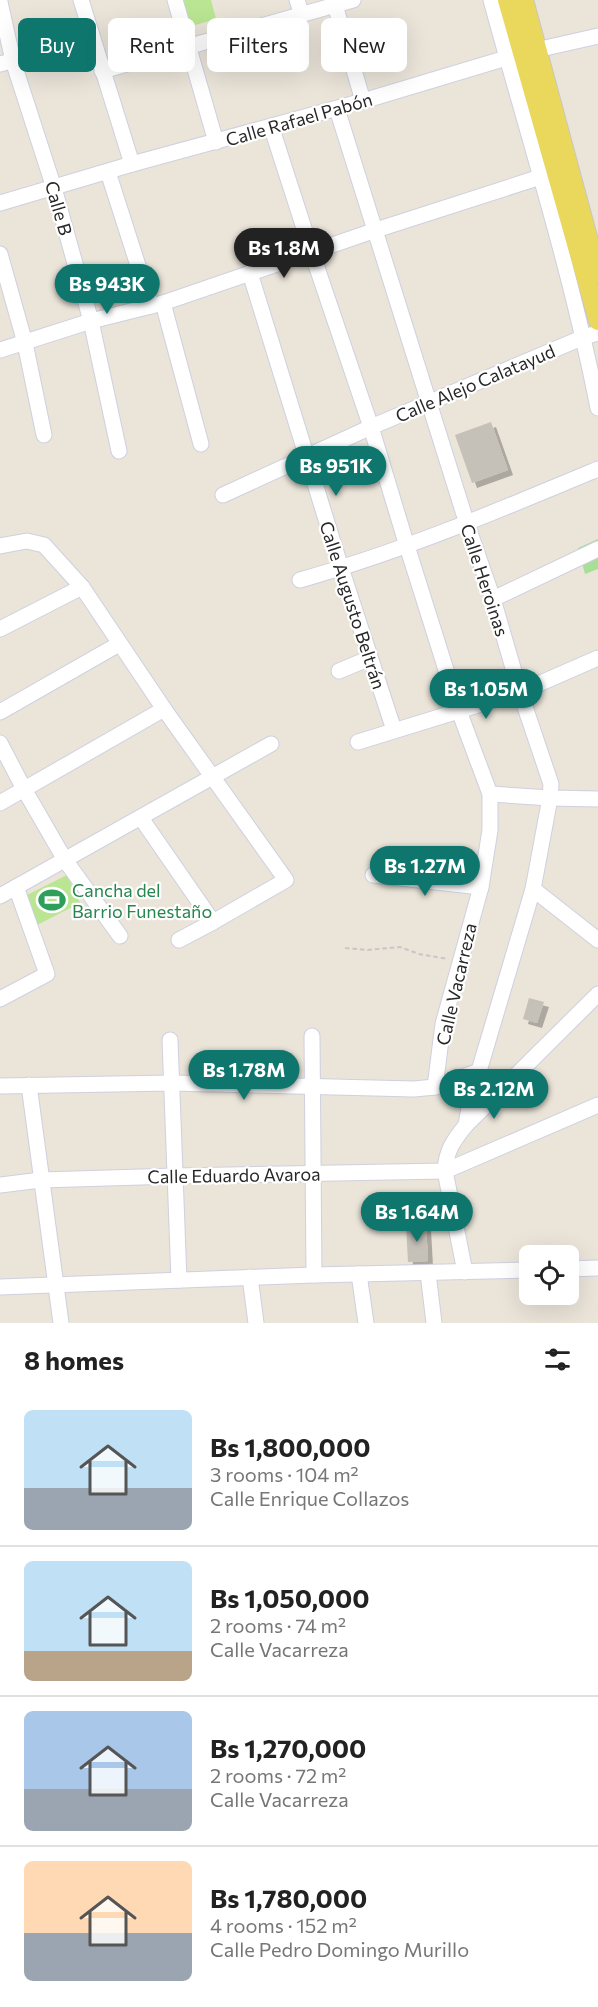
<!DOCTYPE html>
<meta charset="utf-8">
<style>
body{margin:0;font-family:Commissioner,sans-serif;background:#f2f2f2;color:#222;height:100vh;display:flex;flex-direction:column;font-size:22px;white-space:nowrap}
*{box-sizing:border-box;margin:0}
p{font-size:20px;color:#767676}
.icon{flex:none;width:33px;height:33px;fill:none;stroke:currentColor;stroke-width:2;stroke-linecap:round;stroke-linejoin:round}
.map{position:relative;height:1323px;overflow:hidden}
.panel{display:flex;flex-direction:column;background:#fff;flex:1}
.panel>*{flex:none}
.top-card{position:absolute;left:18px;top:18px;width:562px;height:54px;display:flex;gap:12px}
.fabs{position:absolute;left:519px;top:1245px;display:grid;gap:12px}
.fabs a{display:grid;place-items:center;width:60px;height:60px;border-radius:9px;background:#fff;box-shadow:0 6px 24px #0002;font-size:30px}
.price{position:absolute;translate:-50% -51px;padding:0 14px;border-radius:21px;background:#0f766e;color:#fff;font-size:20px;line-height:39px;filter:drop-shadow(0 2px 3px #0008)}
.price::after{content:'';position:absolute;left:50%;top:36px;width:18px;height:14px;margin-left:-9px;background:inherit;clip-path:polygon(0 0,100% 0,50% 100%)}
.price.current{background:#222;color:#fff}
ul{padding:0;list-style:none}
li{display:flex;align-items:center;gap:18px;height:150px;padding:0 24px}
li+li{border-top:2px solid #e0e0e0}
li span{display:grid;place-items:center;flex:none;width:168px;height:120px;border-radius:9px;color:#555}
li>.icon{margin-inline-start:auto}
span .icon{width:72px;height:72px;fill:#fffc;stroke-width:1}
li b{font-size:26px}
h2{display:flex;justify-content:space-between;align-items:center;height:72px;padding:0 24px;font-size:26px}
.chip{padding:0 21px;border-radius:9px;background:#fff;box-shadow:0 6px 24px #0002;font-size:21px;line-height:54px}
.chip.current{background:#0f766e;color:#fff}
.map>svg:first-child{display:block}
.green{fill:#a8df97}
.pitch{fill:#bae693}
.building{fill:#c5c1b9;filter:url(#shadow)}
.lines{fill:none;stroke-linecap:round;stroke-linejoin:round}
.minor-casing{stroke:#cfd0e0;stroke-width:17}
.major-casing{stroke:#c7c7c7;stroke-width:20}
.path{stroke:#c7c7c7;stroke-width:2;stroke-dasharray:4.5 3;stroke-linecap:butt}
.minor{stroke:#fff;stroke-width:15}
.major{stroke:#ead85d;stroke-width:18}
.labels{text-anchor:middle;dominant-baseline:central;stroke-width:4.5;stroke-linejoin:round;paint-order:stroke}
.street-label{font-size:18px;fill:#272727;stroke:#fff}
.leisure-label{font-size:18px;fill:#27864d;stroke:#fff;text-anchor:start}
</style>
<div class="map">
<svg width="598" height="1323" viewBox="0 0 598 1323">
<defs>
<filter id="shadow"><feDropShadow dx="5" dy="5" stdDeviation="0" flood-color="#0004"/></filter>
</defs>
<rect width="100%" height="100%" fill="#eae4d9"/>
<polygon class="green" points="598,539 598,569 585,574 578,548"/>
<g class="pitch">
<polygon points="181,0 211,0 216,19 188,27"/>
<polygon points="67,875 80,903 37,925 23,897"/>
</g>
<g class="building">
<polygon points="491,422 508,470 472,483 455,435"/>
<polygon points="529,998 544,1002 537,1023 523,1019"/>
<polygon points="406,1225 426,1225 428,1261 408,1262"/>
</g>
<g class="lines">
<defs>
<g id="minor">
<polyline points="81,0 132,164"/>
<polyline points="175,0 216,142"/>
<polyline points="297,0 302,15"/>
<path d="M491,0c37,136 80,270 107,408"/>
<polyline points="0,2 13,61 54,188 91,321 119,451"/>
<polyline points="335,5 363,101"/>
<polyline points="0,64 92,39"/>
<polyline points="102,71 353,0"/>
<polyline points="337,109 467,524 493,599 520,692 551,784 550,798 533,889 479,1071 472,1091 466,1125"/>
<polyline points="271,126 312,253 371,427 407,546 459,711 490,794 490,830 481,887 443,1024 435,1087"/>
<polyline points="108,172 151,306"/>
<polyline points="0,203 132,164 363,101 523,53 598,36"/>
<polyline points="0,254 25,343 44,435"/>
<polyline points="250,273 341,568 394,730"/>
<polyline points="163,303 201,444"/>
<polyline points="0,350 91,321 163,303 376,230 556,172"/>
<polyline points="223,495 371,427 584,337 598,333"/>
<polyline points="0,546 27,541 44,545 82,587 164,709 286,880 213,922 179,940"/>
<path d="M300,580c103,-29 200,-70 298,-111"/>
<polyline points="493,599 598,549"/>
<polyline points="0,629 82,587"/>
<polyline points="339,671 370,658"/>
<polyline points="0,712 119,644"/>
<polyline points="358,742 520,692 598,658"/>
<polyline points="0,743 24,789 65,860 120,936"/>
<polyline points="490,794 550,798 598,799"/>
<polyline points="0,803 164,709"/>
<polyline points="141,818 213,922"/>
<polyline points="373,875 481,887"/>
<polyline points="533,889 598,940"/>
<polyline points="0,896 271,744"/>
<polyline points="0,999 47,974 16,887"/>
<polyline points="312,1036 314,1275"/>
<polyline points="170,1040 179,1280"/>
<polyline points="29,1085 61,1323"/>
<polyline points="0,1086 172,1083 414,1089 435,1087 479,1071"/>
<polyline points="0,1185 41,1180 175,1176 445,1171 598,1105"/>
<polyline points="568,1269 598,1268"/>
<path d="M465,1272l-20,-101c1,-20 8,-30 21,-46l132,-131"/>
<polyline points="428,1273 434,1323"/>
<polyline points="359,1274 366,1323"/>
<polyline points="250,1277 256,1323"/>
<polyline points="0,1287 314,1275 530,1270"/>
</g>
<g id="major">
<polyline points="507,0 598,321"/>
<polyline points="524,0 598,274"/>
</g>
</defs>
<use href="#minor" class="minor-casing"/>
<use href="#major" class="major-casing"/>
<polyline class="path" points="345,948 367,950 400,947 419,954 448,959"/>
<use href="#minor" class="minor"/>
<use href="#major" class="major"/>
</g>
<defs>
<symbol id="stadium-bare" viewBox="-9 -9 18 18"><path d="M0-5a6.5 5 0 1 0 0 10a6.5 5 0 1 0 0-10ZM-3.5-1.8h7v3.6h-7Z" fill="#2e9e5b" stroke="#fff" stroke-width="2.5" paint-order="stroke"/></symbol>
</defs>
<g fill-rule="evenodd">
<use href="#stadium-bare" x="33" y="881" width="38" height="38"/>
</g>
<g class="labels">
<g class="street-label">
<text transform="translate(299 119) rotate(-16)">Calle Rafael Pabón</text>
<text transform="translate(59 208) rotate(74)">Calle B</text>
<text transform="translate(475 383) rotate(-23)">Calle Alejo Calatayud</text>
<text transform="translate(485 580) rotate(72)">Calle Heroinas</text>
<text transform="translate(353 605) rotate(72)">Calle Augusto Beltrán</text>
<text transform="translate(456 984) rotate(-77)">Calle Vacarreza</text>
<text transform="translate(234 1175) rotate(-1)">Calle Eduardo Avaroa</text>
</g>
<g class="leisure-label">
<text x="72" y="890">Cancha del<tspan x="72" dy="21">Barrio Funestaño</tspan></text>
</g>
</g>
</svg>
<div class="fabs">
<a><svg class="icon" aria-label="locate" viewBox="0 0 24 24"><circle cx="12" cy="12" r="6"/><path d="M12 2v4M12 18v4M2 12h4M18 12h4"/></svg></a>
</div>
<b class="price current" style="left:284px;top:279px">Bs 1.8M</b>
<b class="price" style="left:107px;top:315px">Bs 943K</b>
<b class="price" style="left:336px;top:497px">Bs 951K</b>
<b class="price" style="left:486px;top:720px">Bs 1.05M</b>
<b class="price" style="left:425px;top:897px">Bs 1.27M</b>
<b class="price" style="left:244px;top:1101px">Bs 1.78M</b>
<b class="price" style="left:494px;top:1120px">Bs 2.12M</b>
<b class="price" style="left:417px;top:1243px">Bs 1.64M</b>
<div class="top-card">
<a class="chip current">Buy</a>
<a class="chip">Rent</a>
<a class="chip">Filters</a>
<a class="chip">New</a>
</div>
</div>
<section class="panel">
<h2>8 homes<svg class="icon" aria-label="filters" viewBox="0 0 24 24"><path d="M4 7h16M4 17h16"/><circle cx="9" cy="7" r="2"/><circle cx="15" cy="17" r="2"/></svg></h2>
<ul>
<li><span style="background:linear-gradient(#bfe0f5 65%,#9aa5b1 0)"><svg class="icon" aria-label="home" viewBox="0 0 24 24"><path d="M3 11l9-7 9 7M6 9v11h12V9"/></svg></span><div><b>Bs 1,800,000</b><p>3 rooms · 104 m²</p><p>Calle Enrique Collazos</p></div></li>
<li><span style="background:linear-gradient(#bfe0f5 75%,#b9a48a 0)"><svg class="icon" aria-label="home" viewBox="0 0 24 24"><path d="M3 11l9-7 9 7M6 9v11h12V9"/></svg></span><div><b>Bs 1,050,000</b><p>2 rooms · 74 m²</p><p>Calle Vacarreza</p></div></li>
<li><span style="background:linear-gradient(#a9c7e8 65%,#9aa5b1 0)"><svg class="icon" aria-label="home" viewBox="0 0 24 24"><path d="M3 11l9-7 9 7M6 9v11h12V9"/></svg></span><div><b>Bs 1,270,000</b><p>2 rooms · 72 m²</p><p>Calle Vacarreza</p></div></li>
<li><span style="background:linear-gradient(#ffd9b3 60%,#9aa5b1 0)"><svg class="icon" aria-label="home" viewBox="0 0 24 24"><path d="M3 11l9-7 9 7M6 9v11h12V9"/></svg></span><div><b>Bs 1,780,000</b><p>4 rooms · 152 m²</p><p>Calle Pedro Domingo Murillo</p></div></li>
</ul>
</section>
